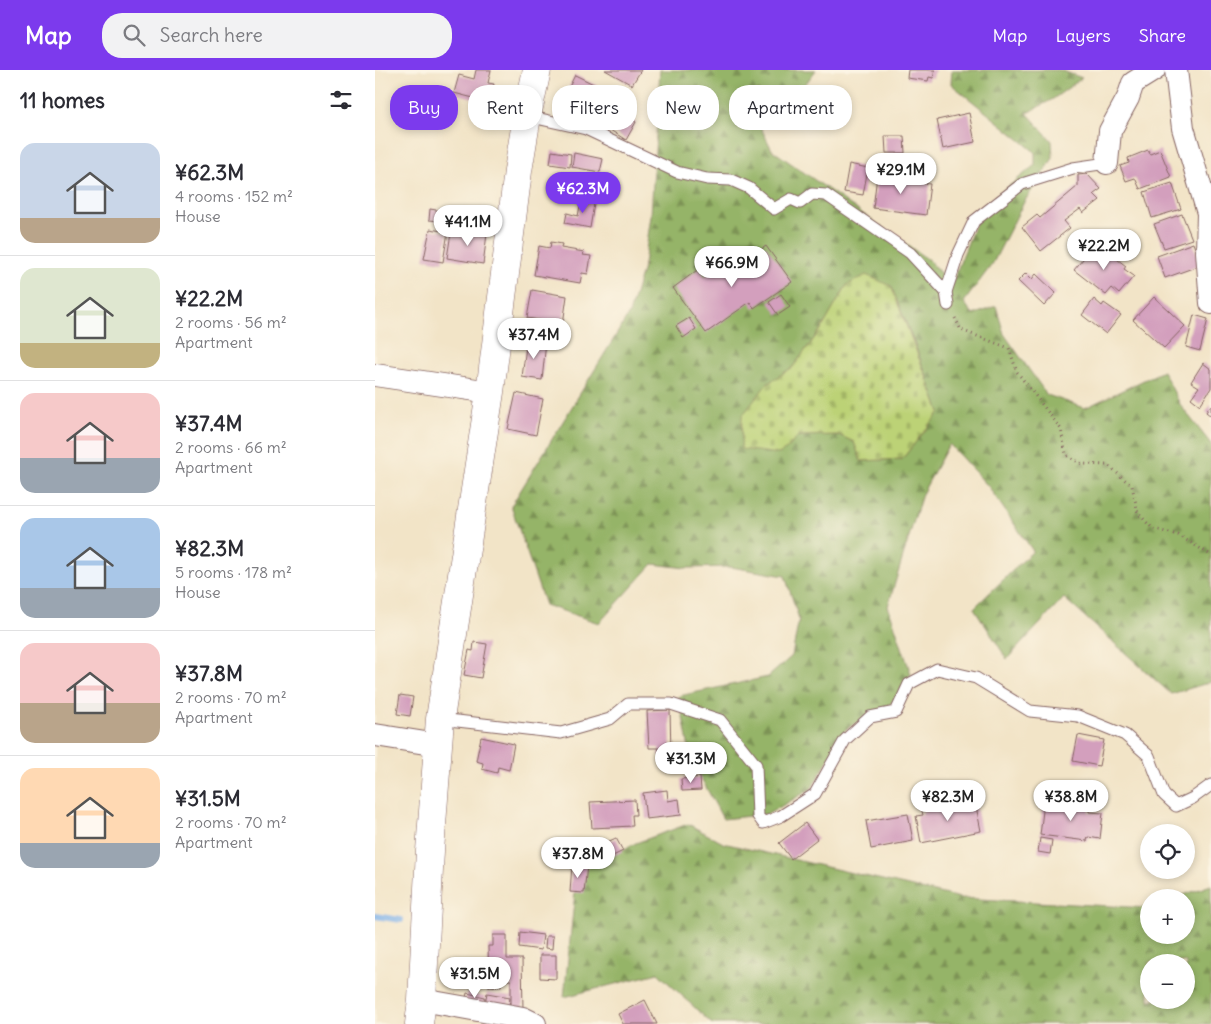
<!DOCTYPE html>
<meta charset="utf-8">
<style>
body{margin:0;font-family:Delius,sans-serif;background:#f2f2f3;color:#2b2b33;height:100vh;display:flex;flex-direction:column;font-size:19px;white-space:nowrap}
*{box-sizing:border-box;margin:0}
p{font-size:16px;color:#7c7c81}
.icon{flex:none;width:28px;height:28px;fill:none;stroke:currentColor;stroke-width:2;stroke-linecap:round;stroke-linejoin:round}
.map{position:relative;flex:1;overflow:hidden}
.panel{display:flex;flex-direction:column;background:#fff;width:375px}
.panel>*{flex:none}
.top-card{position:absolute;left:15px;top:15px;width:475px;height:45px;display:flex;gap:10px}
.controls{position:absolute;left:765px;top:754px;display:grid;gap:10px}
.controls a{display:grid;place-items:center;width:55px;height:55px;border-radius:50%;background:#fff;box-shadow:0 2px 8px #0003;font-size:25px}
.price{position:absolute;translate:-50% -42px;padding:0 11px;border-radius:18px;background:#fff;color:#222;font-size:16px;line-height:32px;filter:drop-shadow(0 1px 2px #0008)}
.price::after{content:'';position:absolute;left:50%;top:30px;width:15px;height:11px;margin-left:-8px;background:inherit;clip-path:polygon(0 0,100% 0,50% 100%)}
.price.current{background:#7c3aed;color:#fff}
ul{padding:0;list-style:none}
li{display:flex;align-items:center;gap:15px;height:125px;padding:0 20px}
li+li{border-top:1px solid #e1e1e2}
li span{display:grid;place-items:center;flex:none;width:140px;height:100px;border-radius:15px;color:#555}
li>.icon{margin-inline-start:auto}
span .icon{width:60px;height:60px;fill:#fffc;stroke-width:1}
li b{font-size:21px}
h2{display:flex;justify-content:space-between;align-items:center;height:60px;padding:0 20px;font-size:21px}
.chip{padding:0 18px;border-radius:20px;background:#fff;box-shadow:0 2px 8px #0003;font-size:18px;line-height:45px}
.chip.current{background:#7c3aed;color:#fff}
header{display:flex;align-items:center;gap:30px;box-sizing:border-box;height:70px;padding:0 25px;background:#7c3aed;color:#fff}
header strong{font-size:24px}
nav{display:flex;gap:28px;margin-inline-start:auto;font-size:18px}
.search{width:350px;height:45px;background:#f2f2f3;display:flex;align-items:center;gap:12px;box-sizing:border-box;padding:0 18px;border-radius:20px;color:#7c7c81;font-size:19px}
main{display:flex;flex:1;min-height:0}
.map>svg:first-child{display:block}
.forest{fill:url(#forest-firs);stroke:#706a49;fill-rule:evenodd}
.cemetery{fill:url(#cemetery-stones);stroke:#837850}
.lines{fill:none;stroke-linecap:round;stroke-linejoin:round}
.stream{stroke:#7cb0e9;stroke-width:6}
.building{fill:#d39fbd}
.service-casing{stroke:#856462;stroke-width:13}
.minor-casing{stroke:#856462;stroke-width:24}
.tertiary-casing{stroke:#856462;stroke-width:29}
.path{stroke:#856462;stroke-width:3;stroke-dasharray:1 4;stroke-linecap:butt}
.service{stroke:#fff;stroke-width:11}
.minor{stroke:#fff;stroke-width:22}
.tertiary{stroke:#fff;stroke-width:28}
</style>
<header>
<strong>Map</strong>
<div class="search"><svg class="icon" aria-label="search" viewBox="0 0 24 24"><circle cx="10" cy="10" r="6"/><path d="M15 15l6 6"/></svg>Search here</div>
<nav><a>Map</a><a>Layers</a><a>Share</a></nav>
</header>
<main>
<section class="panel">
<h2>11 homes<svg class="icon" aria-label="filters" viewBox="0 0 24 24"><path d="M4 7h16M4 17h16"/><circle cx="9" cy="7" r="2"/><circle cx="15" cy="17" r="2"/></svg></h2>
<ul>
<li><span style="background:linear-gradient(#c9d6e8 75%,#b9a48a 0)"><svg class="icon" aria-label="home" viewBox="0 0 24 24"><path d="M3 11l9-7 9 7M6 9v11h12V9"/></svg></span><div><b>¥62.3M</b><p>4 rooms · 152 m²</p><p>House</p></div></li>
<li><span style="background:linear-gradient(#dfe7d0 75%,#c2b280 0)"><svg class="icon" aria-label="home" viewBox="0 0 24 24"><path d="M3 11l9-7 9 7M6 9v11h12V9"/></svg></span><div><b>¥22.2M</b><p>2 rooms · 56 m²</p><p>Apartment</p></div></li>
<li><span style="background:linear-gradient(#f6c9c9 65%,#9aa5b1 0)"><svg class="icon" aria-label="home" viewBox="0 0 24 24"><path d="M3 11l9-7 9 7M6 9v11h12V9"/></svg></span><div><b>¥37.4M</b><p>2 rooms · 66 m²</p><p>Apartment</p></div></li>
<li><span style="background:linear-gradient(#a9c7e8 70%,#9aa5b1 0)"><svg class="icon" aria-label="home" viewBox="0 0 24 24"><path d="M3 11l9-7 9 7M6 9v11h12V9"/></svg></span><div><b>¥82.3M</b><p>5 rooms · 178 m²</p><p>House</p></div></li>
<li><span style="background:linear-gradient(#f6c9c9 60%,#b9a48a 0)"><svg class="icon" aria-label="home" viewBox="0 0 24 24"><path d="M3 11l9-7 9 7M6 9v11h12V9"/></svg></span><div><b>¥37.8M</b><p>2 rooms · 70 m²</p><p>Apartment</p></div></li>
<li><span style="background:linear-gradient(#ffd9b3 75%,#9aa5b1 0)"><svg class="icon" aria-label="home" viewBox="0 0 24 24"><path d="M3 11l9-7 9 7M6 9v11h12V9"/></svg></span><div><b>¥31.5M</b><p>2 rooms · 70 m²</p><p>Apartment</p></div></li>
</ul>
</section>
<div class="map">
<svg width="836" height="954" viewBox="0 0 836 954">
<defs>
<pattern id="forest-firs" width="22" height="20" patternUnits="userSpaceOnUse" patternTransform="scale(1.25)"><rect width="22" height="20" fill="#95b467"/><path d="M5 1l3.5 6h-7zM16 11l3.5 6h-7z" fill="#7c9255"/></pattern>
<pattern id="cemetery-stones" width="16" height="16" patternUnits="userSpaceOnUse" patternTransform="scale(1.25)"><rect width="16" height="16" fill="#bcd276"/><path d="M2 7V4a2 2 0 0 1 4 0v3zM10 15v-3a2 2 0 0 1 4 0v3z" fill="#a3b466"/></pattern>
</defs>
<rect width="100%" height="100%" fill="#fcf5e5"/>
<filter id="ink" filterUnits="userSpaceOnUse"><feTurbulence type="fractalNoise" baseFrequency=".02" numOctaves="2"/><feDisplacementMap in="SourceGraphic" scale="10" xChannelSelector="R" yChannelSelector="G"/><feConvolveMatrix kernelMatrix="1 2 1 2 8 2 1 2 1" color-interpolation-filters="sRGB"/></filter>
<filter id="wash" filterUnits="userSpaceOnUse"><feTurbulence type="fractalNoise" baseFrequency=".0096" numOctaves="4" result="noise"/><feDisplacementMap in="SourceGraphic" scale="20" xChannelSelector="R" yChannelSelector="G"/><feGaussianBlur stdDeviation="1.12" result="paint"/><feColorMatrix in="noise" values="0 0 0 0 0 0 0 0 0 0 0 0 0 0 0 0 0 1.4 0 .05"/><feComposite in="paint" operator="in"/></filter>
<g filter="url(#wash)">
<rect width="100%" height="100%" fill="#f2e4c7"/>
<g class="forest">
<path d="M285,0h156l-31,41 -27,-21 -1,30 15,30 158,111 21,25 30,-77 54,-44v-13l-84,-68 1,-14h108l22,8 -29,21 -26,14 25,28 1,17 -29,44 -31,61 -29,39 9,13 23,-9 8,28 43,61 38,13 78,-37 18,35 30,38v238l-40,12 -107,-96 -57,61 -33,-51 59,-57 -45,-65 -39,-42 -27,50 -34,112 23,68 -19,29 -46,26 -35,60 -43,25 -45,5 -32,-60 -12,-63 89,-19 24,-21 7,-37 -14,-43 -54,-9 -45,1 -33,-4 -54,59 -54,-18 -34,-99 118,-192 15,-50 7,-48zM472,215l44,1 24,59 25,67 -38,47 -41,2 -7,-19 -15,-7 -41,1 -10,12 -21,-64 26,-17 29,-39z"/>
<path d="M313,754l35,19 237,55 189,10v27h37v-37l-8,-1 33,-12v139h-499l-54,-51 -94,24 13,-124 59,-30zM774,892h37v38h-37z"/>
</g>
<polygon class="cemetery" points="491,205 516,216 565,342 527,389 486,391 479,372 464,365 423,366 413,378 404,384 366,379 367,346 392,314 418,297 447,258 472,215"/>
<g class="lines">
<polyline class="stream" points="0,846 26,850"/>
</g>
<g id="blocks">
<g class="building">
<polygon points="101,0 116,0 113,13 119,14 114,32 79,23 84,5 99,9"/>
<polygon points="230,0 266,0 257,15"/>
<polygon points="533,0 560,0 558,8 554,7 553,11 532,8"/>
<polygon points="200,5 239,24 224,53 186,33"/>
<polygon points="239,39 261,52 251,70 235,60 237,57 230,53"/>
<polygon points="594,43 600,72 568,79 562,50"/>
<polygon points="510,66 529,66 530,83 511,83"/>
<polygon points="773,80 775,84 785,80 796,107 765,119 760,108 751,111 745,96 754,93 753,88"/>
<polygon points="177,81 196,84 195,97 175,94"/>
<polygon points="199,83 228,89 225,102 197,97"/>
<polygon points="474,94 493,98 488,125 469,122"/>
<polygon points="511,103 519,104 519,109 555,114 551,145 498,138 502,106 510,107"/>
<polygon points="712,104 726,119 719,124 725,130 708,143 705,139 689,151 695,158 666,181 647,157 662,145 665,148 703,116 703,105"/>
<polygon points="797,113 806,139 777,148 769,122"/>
<polygon points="207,126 220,128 215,158 190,153 192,143 203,146"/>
<polygon points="55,139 67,141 65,151 54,150"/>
<polygon points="807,144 817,169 789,178 779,154"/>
<polygon points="55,159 73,162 68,192 49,189"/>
<polygon points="88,160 112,164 108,194 72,188 76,163 87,164"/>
<polygon points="176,172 187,174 186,178 209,182 208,185 216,186 213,204 207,203 205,213 159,205 164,176 175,178"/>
<polygon points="721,173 751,196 749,199 759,206 744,224 737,218 731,225 699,200"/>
<polygon points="818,173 826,195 790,208 782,186"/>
<polygon points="391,176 417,212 379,238 375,232 331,263 298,218 325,198 330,206 338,200 341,205 349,199 352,202 366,193 364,190 376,181 379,184"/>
<polygon points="651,203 657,209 661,204 681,223 669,236 643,211"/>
<polygon points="157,220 192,226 188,254 152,248"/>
<polygon points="406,224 415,237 403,245 394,232"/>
<polygon points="779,227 810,256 789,278 758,250"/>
<polygon points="719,229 727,236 729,233 746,245 731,264 707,245"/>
<polygon points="819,245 833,249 825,281 811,277"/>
<polygon points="314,248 321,259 308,268 301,256"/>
<polygon points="152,269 171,272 167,310 147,307"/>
<polygon points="828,293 836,299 836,318 825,335 816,328 824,317 816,312"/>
<polygon points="141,323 168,329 161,365 133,359"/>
<polygon points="836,335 836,346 831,342"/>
<polygon points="99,572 112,574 106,608 89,605 94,580 98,581"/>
<polygon points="25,625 38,627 35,646 22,644"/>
<polygon points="295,640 296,685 284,685 284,678 274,678 272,641"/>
<polygon points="703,665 729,670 724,696 698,691"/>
<polygon points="106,667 139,674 134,700 123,697 122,703 107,699 108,693 101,691"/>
<polygon points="325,707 326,720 307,721 306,709"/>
<polygon points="292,720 293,731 304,729 306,745 271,749 268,723"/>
<polygon points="260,730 261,745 257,745 258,756 217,758 215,732"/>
<polygon points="600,731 606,761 546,773 541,746 548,745 547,741"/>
<polygon points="669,733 714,738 714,742 728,743 725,769 713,767 712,771 665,765"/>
<polygon points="533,744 538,771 496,779 491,751"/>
<polygon points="430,753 442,769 416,789 404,773"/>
<polygon points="241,768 248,781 226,792 219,778"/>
<polygon points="665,768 677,770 675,784 663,782"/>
<polygon points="197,795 212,796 209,823 195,822"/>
<polygon points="145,862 168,865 166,880 144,877"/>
<polygon points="118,865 132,865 132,889 147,889 148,939 136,939 136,910 126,911 126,916 114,917 113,876 118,876"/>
<polygon points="171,866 178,866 177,879 170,878"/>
<polygon points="165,885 181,885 181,909 165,908"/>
<polygon points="92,923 110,927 109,935 90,932"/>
<polygon points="112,923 135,927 134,937 110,933"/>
<polygon points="270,930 282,954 248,954 243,944"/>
</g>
</g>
</g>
<g filter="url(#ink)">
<use href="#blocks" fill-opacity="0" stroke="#856462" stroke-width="1"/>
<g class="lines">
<defs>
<g id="service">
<polyline points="152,46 211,59 302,102 332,109 356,110 374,118 399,139 416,129 425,133 437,124 451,125 535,183 571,222"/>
<polyline points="573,235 571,222 583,185 599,151 647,114 698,98 732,93"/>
<polyline points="65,649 186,663 235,649 253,634 296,634 345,650 381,695 383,746 388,753 406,746 440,724 470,670 495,647 521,642 534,614 562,599 601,608 655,641 703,646 750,665 774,686 789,725 801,736 818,728 836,715"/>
</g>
<g id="minor">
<polyline points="801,0 808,58 833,143 832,182 836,233"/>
<polyline points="732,93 735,61 753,28 758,13 779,0"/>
<polyline points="0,305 115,322"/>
<polyline points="0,665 63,675"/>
<polyline points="47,930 148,948 160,954"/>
</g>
<polyline id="tertiary" points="44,954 47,930 55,781 65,649 115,322 143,101 152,46 162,0"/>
</defs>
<use href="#service" class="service-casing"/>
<use href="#minor" class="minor-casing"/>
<use href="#tertiary" class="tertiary-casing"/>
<polyline class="path" points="580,248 586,260 634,278 642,302 686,359 691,385 707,394 733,395 757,416 763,443 778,459 803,465 836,485"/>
<use href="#service" class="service"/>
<use href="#minor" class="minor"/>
<use href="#tertiary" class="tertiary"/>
</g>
</g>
</svg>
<div class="controls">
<a><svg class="icon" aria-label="locate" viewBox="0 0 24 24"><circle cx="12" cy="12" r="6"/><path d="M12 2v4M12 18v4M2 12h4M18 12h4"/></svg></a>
<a>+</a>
<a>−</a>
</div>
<b class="price" style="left:526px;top:125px">¥29.1M</b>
<b class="price current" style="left:208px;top:144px">¥62.3M</b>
<b class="price" style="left:93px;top:177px">¥41.1M</b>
<b class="price" style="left:729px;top:201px">¥22.2M</b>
<b class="price" style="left:357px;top:218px">¥66.9M</b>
<b class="price" style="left:159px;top:290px">¥37.4M</b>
<b class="price" style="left:316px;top:714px">¥31.3M</b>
<b class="price" style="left:573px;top:752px">¥82.3M</b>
<b class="price" style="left:696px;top:752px">¥38.8M</b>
<b class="price" style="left:203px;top:809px">¥37.8M</b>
<b class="price" style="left:100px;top:929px">¥31.5M</b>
<div class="top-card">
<a class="chip current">Buy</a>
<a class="chip">Rent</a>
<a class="chip">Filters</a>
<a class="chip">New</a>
<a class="chip">Apartment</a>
</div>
</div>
</main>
